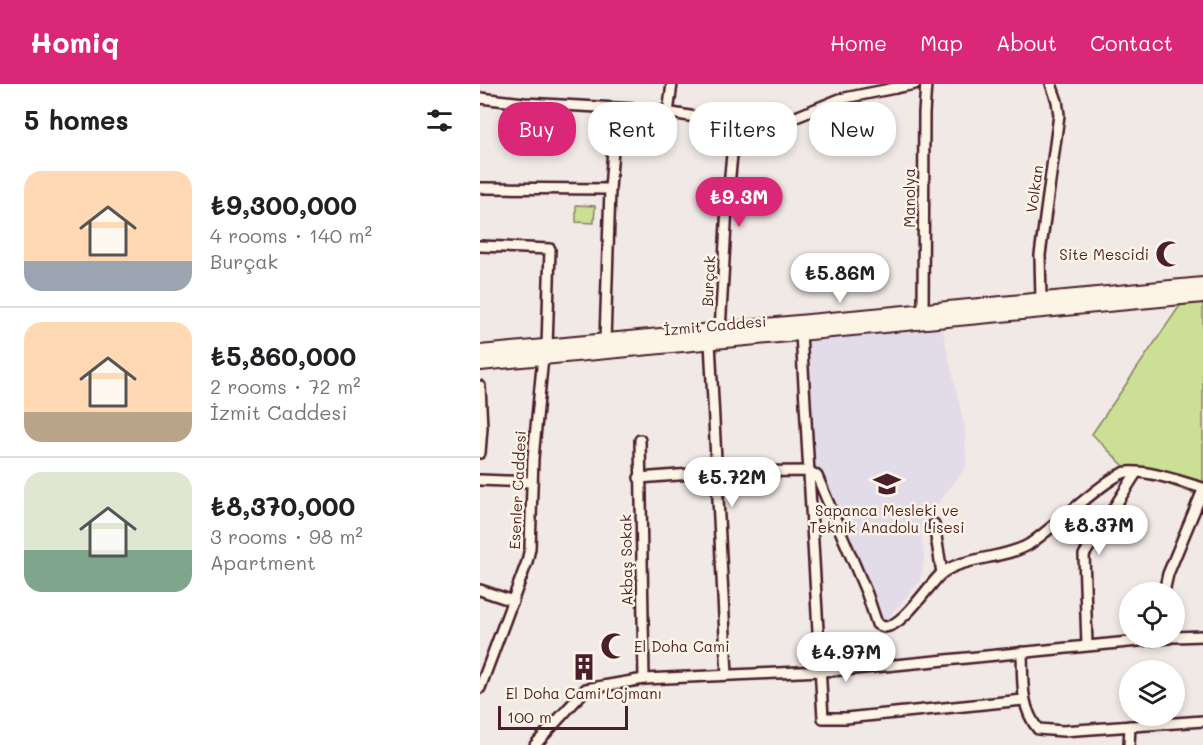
<!DOCTYPE html>
<meta charset="utf-8">
<style>
body{margin:0;font-family:Mali,sans-serif;background:#f6f6f6;color:#202124;height:100vh;display:flex;flex-direction:column;font-size:22px;white-space:nowrap}
*{box-sizing:border-box;margin:0}
p{font-size:20px;color:#757577}
.icon{flex:none;width:33px;height:33px;fill:none;stroke:currentColor;stroke-width:2;stroke-linecap:round;stroke-linejoin:round}
.map{position:relative;flex:1;overflow:hidden}
.side{display:flex;flex-direction:column;background:#fff;width:480px}
.side>*{flex:none}
.hud{position:absolute;left:18px;top:18px;width:570px;height:54px;display:flex;gap:12px}
.fabs{position:absolute;left:639px;top:498px;display:grid;gap:12px}
.fabs a{display:grid;place-items:center;width:66px;height:66px;border-radius:50%;background:#fff;box-shadow:0 3px 9px #0003;font-size:30px}
.scale{position:absolute;left:18px;bottom:15px;width:130px;box-sizing:border-box;padding-left:6px;border:3px solid #4a1f2b;border-top:0;font-size:16px;line-height:21px;white-space:nowrap;color:#4a1f2b;-webkit-text-stroke:4px #fcf5e5;paint-order:stroke}
.price{position:absolute;translate:-50% -51px;padding:0 14px;border-radius:21px;background:#fff;color:#222;font-size:20px;line-height:39px;filter:drop-shadow(0 2px 3px #0008)}
.price::after{content:'';position:absolute;left:50%;top:36px;width:18px;height:14px;margin-left:-9px;background:inherit;clip-path:polygon(0 0,100% 0,50% 100%)}
.price.on{background:#db2777;color:#fff}
ul{padding:0;list-style:none}
li{display:flex;align-items:center;gap:18px;height:150px;padding:0 24px}
li+li{border-top:2px solid #e0e0e0}
li span{display:grid;place-items:center;flex:none;width:168px;height:120px;border-radius:18px;color:#555}
li>.icon{margin-inline-start:auto}
span .icon{width:72px;height:72px;fill:#fffc;stroke-width:1}
li b{font-size:26px}
h2{display:flex;justify-content:space-between;align-items:center;height:72px;padding:0 24px;font-size:26px}
.tag{padding:0 21px;border-radius:24px;background:#fff;box-shadow:0 3px 9px #0003;font-size:21px;line-height:54px}
.tag.on{background:#db2777;color:#fff}
header{display:flex;align-items:center;gap:36px;box-sizing:border-box;height:84px;padding:0 30px;background:#db2777;color:#fff}
header strong{font-size:28px}
nav{display:flex;gap:33px;margin-inline-start:auto;font-size:21px}
main{display:flex;flex:1;min-height:0}
.map>svg:first-child{display:block}
.built{fill:#e2dbe8}
.green{fill:#cbe095;stroke:#8a8060;stroke-width:1.5}
.lines{fill:none;stroke-linecap:round;stroke-linejoin:round}
.minor-casing{stroke:#4a1f2b;stroke-width:14}
.secondary-casing{stroke:#4a1f2b;stroke-width:18}
.minor{stroke:#fcf5e5;stroke-width:9}
.secondary{stroke:#fcf5e5;stroke-width:14}
.labels{text-anchor:middle;dominant-baseline:central;stroke-width:5;stroke-linejoin:round;paint-order:stroke}
.street-label{font-size:15px;fill:#4a1f2b;stroke:#fcf5e5}
.poi-label{font-size:15px;fill:#4a1f2b;stroke:#fcf5e5}
</style>
<header>
<strong>Homiq</strong>
<nav><a>Home</a><a>Map</a><a>About</a><a>Contact</a></nav>
</header>
<main>
<section class="side">
<h2>5 homes<svg class="icon" aria-label="filters" viewBox="0 0 24 24"><path d="M4 7h16M4 17h16"/><circle cx="9" cy="7" r="2"/><circle cx="15" cy="17" r="2"/></svg></h2>
<ul>
<li><span style="background:linear-gradient(#ffd9b3 75%,#9aa5b1 0)"><svg class="icon" aria-label="home" viewBox="0 0 24 24"><path d="M3 11l9-7 9 7M6 9v11h12V9"/></svg></span><div><b>₺9,300,000</b><p>4 rooms · 140 m²</p><p>Burçak</p></div></li>
<li><span style="background:linear-gradient(#ffd9b3 75%,#b9a48a 0)"><svg class="icon" aria-label="home" viewBox="0 0 24 24"><path d="M3 11l9-7 9 7M6 9v11h12V9"/></svg></span><div><b>₺5,860,000</b><p>2 rooms · 72 m²</p><p>İzmit Caddesi</p></div></li>
<li><span style="background:linear-gradient(#dfe7d0 65%,#7fa58c 0)"><svg class="icon" aria-label="home" viewBox="0 0 24 24"><path d="M3 11l9-7 9 7M6 9v11h12V9"/></svg></span><div><b>₺8,370,000</b><p>3 rooms · 98 m²</p><p>Apartment</p></div></li>
</ul>
</section>
<div class="map">
<svg width="723" height="661" viewBox="0 0 723 661">
<rect width="100%" height="100%" fill="#f0e9e6"/>
<filter id="ink" filterUnits="userSpaceOnUse"><feTurbulence type="fractalNoise" baseFrequency=".0167" numOctaves="2"/><feDisplacementMap in="SourceGraphic" scale="12" xChannelSelector="R" yChannelSelector="G"/><feConvolveMatrix kernelMatrix="1 2 1 2 8 2 1 2 1" color-interpolation-filters="sRGB"/></filter>
<g filter="url(#ink)">
<polygon class="built" points="462,244 485,345 486,383 452,427 441,447 444,475 440,497 402,541 335,390 326,254"/>
<g class="green">
<polygon points="96,121 115,122 114,139 96,138"/>
<polygon points="723,218 723,413 648,386 612,350 701,220"/>
</g>
<g class="lines">
<defs>
<g id="minor">
<polyline points="0,14 44,19 174,26 263,41 299,40 360,15 435,0"/>
<polyline points="188,29 192,0"/>
<polyline points="0,104 130,105"/>
<polyline points="0,162 70,165 67,263"/>
<polyline points="561,216 560,171 579,31 577,17 571,0"/>
<polyline points="443,228 444,29 446,0"/>
<polyline points="240,247 247,122 255,40"/>
<polyline points="321,249 343,634 366,634 543,616"/>
<polyline points="125,257 130,105 136,26"/>
<polyline points="230,258 247,591"/>
<polyline points="0,302 2,344 0,369"/>
<polyline points="160,356 164,595"/>
<path d="M159,394l78,-6 92,-1 8,5 50,118 10,30c1,1 7,3 8,3 18,-1 43,-41 56,-53 20,-17 63,-15 87,-29 20,-12 83,-72 99,-73 22,-2 54,10 76,16"/>
<polyline points="0,396 52,398"/>
<polyline points="454,440 462,489"/>
<polyline points="0,506 33,517"/>
<polyline points="684,508 688,490 723,406"/>
<polyline points="694,553 723,552"/>
<polyline points="607,561 604,471 656,389"/>
<path d="M542,568c1,27 -2,55 16,77l25,2 140,-10"/>
<polyline points="0,604 47,478 50,464 53,374 63,273"/>
<polyline points="55,661 106,605 164,595 364,586 689,554"/>
<polyline points="649,661 650,642"/>
</g>
<g id="secondary">
<polyline points="0,269 723,201"/>
<polyline points="0,279 723,211"/>
</g>
</defs>
<use href="#minor" class="minor-casing"/>
<use href="#secondary" class="secondary-casing"/>
<use href="#minor" class="minor"/>
<use href="#secondary" class="secondary"/>
</g>
</g>
<defs>
<symbol id="mosque-bare" viewBox="-9 -9 18 18"><path d="M3.5-4.9A6 6 0 1 0 3.5 4.9A5 5 0 1 1 3.5-4.9Z" fill="#4a1f2b" stroke="#fcf5e5" stroke-width="2.5" paint-order="stroke"/></symbol>
<symbol id="school-bare" viewBox="-9 -9 18 18"><path d="M0-5L7-2L0 1L-7-2ZM-4 1L0 2.5L4 1V4Q0 6-4 4Z" fill="#4a1f2b" stroke="#fcf5e5" stroke-width="2.5" paint-order="stroke"/></symbol>
<symbol id="building-bare" viewBox="-9 -9 18 18"><path d="M-4-6H4V6H1V3H-1V6H-4ZM-2.5-4.3h1.7v1.8h-1.7ZM.8-4.3h1.7v1.8H.8ZM-2.5-1h1.7V.8h-1.7ZM.8-1h1.7V.8H.8Z" fill="#4a1f2b" stroke="#fcf5e5" stroke-width="2.5" paint-order="stroke"/></symbol>
</defs>
<g fill-rule="evenodd">
<use href="#mosque-bare" x="670" y="151" width="38" height="38"/>
<use href="#school-bare" x="388" y="381" width="38" height="38"/>
<use href="#mosque-bare" x="115" y="543" width="38" height="38"/>
<use href="#building-bare" x="85" y="564" width="38" height="38"/>
</g>
<g class="labels">
<g class="street-label">
<text transform="translate(554 105) rotate(-82)">Volkan</text>
<text transform="translate(429 114) rotate(-90)">Manolya</text>
<text transform="translate(228 197) rotate(-87)">Burçak</text>
<text transform="translate(235 241) rotate(-5)">İzmit Caddesi</text>
<text transform="translate(37 406) rotate(-87)">Esenler Caddesi</text>
<text transform="translate(146 476) rotate(-91)">Akbaş Sokak</text>
</g>
<g class="poi-label">
<text x="669" y="170" text-anchor="end">Site Mescidi</text>
<text x="407" y="426">Sapanca Mesleki ve<tspan x="407" dy="17">Teknik Anadolu Lisesi</tspan></text>
<text x="154" y="562" text-anchor="start">El Doha Cami</text>
<text x="104" y="609">El Doha Cami Lojmanı</text>
</g>
</g>
</svg>
<div class="fabs">
<a><svg class="icon" aria-label="locate" viewBox="0 0 24 24"><circle cx="12" cy="12" r="6"/><path d="M12 2v4M12 18v4M2 12h4M18 12h4"/></svg></a>
<a><svg class="icon" aria-label="layers" viewBox="0 0 24 24"><path d="M12 4l9 5-9 5-9-5zM3 14l9 5 9-5"/></svg></a>
</div>
<div class="scale">100 m</div>
<b class="price on" style="left:259px;top:144px">₺9.3M</b>
<b class="price" style="left:360px;top:220px">₺5.86M</b>
<b class="price" style="left:252px;top:424px">₺5.72M</b>
<b class="price" style="left:619px;top:472px">₺8.37M</b>
<b class="price" style="left:366px;top:599px">₺4.97M</b>
<div class="hud">
<a class="tag on">Buy</a>
<a class="tag">Rent</a>
<a class="tag">Filters</a>
<a class="tag">New</a>
</div>
</div>
</main>
